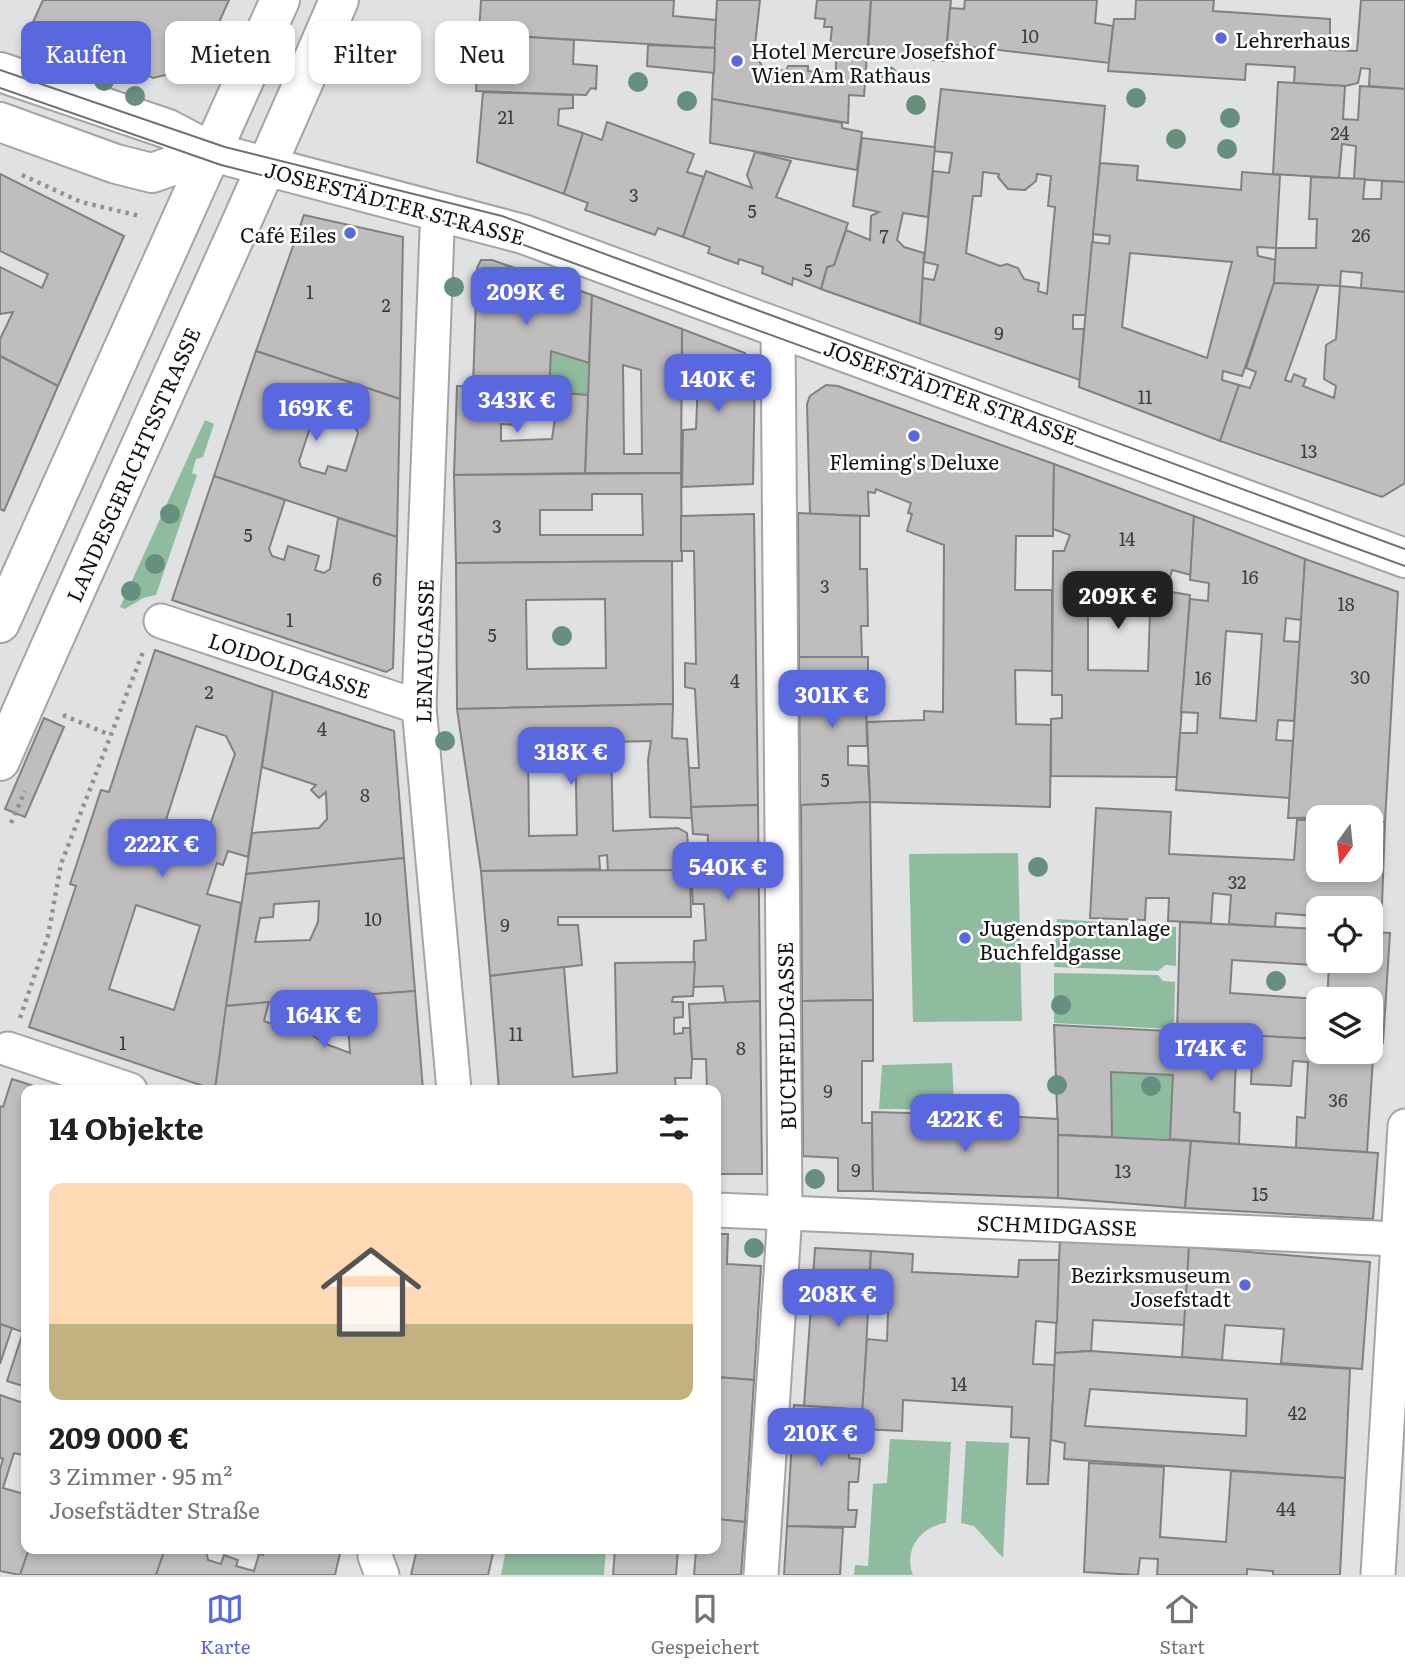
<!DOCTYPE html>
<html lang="de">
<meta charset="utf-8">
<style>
body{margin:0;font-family:Literata,serif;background:#f2f2f2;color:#202124;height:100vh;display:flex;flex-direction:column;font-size:26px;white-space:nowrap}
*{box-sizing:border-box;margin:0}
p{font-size:23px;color:#757577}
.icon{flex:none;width:38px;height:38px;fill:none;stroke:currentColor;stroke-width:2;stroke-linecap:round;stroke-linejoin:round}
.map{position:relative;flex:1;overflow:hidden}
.sheet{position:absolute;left:21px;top:1085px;width:700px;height:469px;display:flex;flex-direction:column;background:#fff;border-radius:14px;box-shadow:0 4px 10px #0003}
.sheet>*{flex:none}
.banner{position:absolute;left:21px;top:21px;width:700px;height:63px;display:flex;gap:14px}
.needle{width:46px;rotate:195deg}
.buttons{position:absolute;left:1306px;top:805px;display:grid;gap:14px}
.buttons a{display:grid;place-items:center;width:77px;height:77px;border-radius:14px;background:#fff;box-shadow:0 4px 10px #0003;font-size:35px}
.price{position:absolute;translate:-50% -60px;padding:0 16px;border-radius:14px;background:#5a68e0;color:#fff;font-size:23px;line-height:46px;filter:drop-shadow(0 2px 4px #0008)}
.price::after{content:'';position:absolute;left:50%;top:42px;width:21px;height:16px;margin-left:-10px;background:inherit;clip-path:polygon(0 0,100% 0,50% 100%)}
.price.current{background:#222;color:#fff}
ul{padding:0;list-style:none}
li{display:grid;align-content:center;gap:14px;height:371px;padding:0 28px}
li+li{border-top:2px solid #e0e0e0}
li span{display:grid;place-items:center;height:217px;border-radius:14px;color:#555}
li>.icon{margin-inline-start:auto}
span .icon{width:126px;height:126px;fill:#fffc;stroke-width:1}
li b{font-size:30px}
h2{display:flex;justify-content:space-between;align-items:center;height:84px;padding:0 28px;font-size:30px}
.tag{padding:0 24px;border-radius:14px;background:#fff;box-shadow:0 4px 10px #0003;font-size:24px;line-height:63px}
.tag.current{background:#5a68e0;color:#fff}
.tabs{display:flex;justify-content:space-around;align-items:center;height:98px;border-top:2px solid #e0e0e0;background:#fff;font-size:19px;color:#757577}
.tabs a{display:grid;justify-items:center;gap:4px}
.tabs .current{color:#5a68e0}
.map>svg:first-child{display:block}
.green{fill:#8fbb9e}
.building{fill:#bfbdbd;stroke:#828181;stroke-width:2;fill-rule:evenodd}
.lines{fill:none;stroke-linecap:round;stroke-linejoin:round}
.minor-casing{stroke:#a4a4a6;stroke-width:37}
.tertiary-casing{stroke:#a4a4a6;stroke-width:42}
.secondary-casing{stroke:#a4a4a6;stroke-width:42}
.path{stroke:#919293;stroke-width:4.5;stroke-dasharray:3.5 5;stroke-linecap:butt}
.minor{stroke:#fff;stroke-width:33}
.tertiary{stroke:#fff;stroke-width:38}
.secondary{stroke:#fff;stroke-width:38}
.tram{stroke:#707071;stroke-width:2}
.tree{fill:#66907d}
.poi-dot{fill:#5a68e0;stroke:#fff;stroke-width:2.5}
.labels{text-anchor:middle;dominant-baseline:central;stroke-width:5;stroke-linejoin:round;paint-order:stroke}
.number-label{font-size:18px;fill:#3f3e3f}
.poi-label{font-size:21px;fill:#141415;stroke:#fff;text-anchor:start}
.street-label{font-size:21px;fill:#141415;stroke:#fff}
</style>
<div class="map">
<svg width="1405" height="1575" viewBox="0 0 1405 1575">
<rect width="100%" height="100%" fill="#e0e1e2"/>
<g class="green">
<polygon points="551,351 589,363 588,395 549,392"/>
<polygon points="205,420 214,424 203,457 196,459 192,473 197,475 156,595 143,598 125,609 120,607"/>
<polygon points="1018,853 1022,1021 913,1022 909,854"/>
<polygon points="1057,919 1176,927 1176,966 1165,965 1158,971 1054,967"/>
<polygon points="1054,973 1158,975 1163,981 1175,982 1174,1029 1054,1023"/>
<polygon points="952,1063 954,1103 937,1102 938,1109 879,1109 882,1065"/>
<polygon points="1111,1072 1173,1075 1170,1139 1112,1137"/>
<path d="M890,1439l61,3 -5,81c-25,3 -43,27 -33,52h-59l1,-10 13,1 5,-82 14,-1z"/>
<polygon points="966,1441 1009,1443 1003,1558 974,1526 961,1523"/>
<polygon points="506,1549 606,1549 604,1575 501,1575"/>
</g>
<g class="building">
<polygon points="43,0 229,0 199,67 153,78 33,22"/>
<polygon points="481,0 674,0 673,16 716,20 715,48 479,34"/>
<polygon points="717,0 760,0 754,54 763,67 786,71 788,66 808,66 808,71 836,73 836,57 829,56 832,27 824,27 825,19 815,18 817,0 871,0 864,96 849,95 848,123 712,99"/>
<polygon points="871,0 951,0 945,61 868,55"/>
<polygon points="965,0 1097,0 1095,23 1113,26 1109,63 947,44 950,8 964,9"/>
<polygon points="1136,0 1214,0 1213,11 1330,19 1330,50 1357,51 1361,0 1405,0 1405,89 1369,86 1370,69 1361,68 1358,83 1345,86 1294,83 1295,67 1246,64 1245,80 1108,71 1114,19 1135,19"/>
<polygon points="479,34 574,40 573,64 597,66 596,89 591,88 586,95 476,91"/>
<polygon points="648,45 715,48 714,73 647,66"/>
<polygon points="1278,82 1345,86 1343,119 1358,120 1360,86 1405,89 1405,182 1354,179 1356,146 1342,144 1339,178 1273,174"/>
<path d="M941,89l164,17 -19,209h-13v14h11l-4,51 -160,-56 2,-46 12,2 4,-15 -14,-3 9,-91 16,2 3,-20 -18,-2zM983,172l16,2 -1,3 10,12 17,1 11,-9 1,-7 14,2 -3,30 7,1 -8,87 -9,-3 1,-8 -15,-4 -6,-11 -11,-4 -7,2 -34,-13 7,-57h8z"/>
<polygon points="483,92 573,95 573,108 559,109 558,125 583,133 564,194 477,162"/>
<polygon points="712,99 842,123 842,128 862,132 857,170 710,143"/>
<polygon points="607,122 694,154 687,172 704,177 683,237 658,228 655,235 585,210 588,203 564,194 583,133 602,140"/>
<polygon points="862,138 935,147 928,217 903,213 897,240 904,247 924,253 920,324 821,289 827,267 834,265 846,230 870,240 871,216 879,212 853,206"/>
<polygon points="755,152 791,161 776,197 848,223 834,265 827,267 821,289 793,278 792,285 762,273 763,267 739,259 738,264 708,253 710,247 683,237 706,171 752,188 747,175"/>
<path d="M1100,163l38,3 -1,14 104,10 1,-18 38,3 -4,73 -19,-1 1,9 18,4 -2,23 -32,93 -19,-5 -1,9 17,5 -19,56 -141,-54 13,-145 17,2 1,-8 -17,-2zM1130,253l102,9 -25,96 -85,-31z"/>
<polygon points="0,174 124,236 58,386 0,356 0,339 13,312 0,314 0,267 42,288 48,274 0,251"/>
<polygon points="1311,177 1365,179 1363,199 1381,199 1382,181 1405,182 1405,292 1361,288 1362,273 1341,271 1340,286 1274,283 1276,248 1316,248 1317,219 1309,219"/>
<polygon points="304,215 403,237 400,399 256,351"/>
<polygon points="481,260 492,260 592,295 589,363 551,351 549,392 473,386 477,268"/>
<polygon points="1274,283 1319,285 1285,380 1291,382 1294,374 1306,379 1303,386 1334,398 1336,386 1324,379 1326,345 1336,339 1340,286 1405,292 1405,483 1382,497 1220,441 1239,385 1250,388 1256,372 1246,368"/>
<path d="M592,295l90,34 -1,144h-96zM623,365l18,5 1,84h-18z"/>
<polygon points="682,329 745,353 755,370 753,484 682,487 683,430 696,429 697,404 697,395 692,389 682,390"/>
<path d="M256,351l144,48 -3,138 -183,-61zM319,414l25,11 1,-3 9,3 4,8 -12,38 -18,-5 -3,8 -24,-7 -2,-6 15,-45z"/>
<polygon points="0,356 58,386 4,511 0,509"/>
<polygon points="826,385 838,386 1054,464 1053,536 1016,536 1015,590 1052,590 1052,671 1015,670 1016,724 1051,725 1050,807 870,802 867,722 924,720 924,711 943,712 944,545 907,531 912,514 908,513 911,503 876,489 875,493 868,492 869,516 810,514 807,404 810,396"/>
<polygon points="457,386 504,388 504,396 519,397 519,405 526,410 524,418 516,425 501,424 501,441 552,439 555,418 548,416 549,392 588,395 585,473 454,475"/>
<path d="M1054,464l140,52 -3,59 -19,-5 -4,15 4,7 18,3 -13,182 -126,-1v-57l11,-1v-23h-10l1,-144h11l6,-16 -17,-6zM1088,590l62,22 -2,59 -60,-1z"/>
<path d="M681,473l1,88 -226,2 -2,-88zM592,494h50l1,41h-103v-25h52z"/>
<polygon points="214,476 285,500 269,549 272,556 284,560 288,546 319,556 315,570 324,573 330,569 338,518 397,537 393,668 386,672 172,600"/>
<polygon points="798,513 860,516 860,569 867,569 868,626 861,626 862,657 799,657"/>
<polygon points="754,514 758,805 691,807 688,768 699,768 695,689 685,687 685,663 696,664 694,551 681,551 681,516"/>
<path d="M1194,516l111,43 -3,61 -16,-2 -2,23 16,1 -6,79 -16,-1 -2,20 17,1 -3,57 -114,-8 4,-57h17l1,-20 -17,-1 9,-113 18,2 1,-18 -19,-3zM1226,631l36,3 -6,87 -36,-3z"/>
<polygon points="1305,559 1398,592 1385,822 1370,822 1370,817 1288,818"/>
<path d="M672,561l1,143 -216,5 -1,-146zM605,599l1,69 -79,1 -1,-69z"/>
<path d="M155,650l118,41 -25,166 -20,-6 -5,14 -6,-2 -10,31 34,9 -26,187 -186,-63 47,-141 -6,-2 31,-94 8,2zM196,726l30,10 9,18 -29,82 -41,-13zM136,905l64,21 -26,84 -65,-21z"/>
<polygon points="799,657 868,657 868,695 854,695 856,702 866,702 867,746 848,746 848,765 868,766 870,802 800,805"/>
<polygon points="273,691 394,731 404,858 246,874 252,833 319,828 327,819 326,792 319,798 311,790 316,785 262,767"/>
<path d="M673,704l-1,34 15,1 5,79 -42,-1 -2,-57 3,-19 -40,1 2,89 65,-3 9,5 3,37 -82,1 -1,-16 -8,1 1,13 -119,2 -24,-162zM528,739h47l2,96 -48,1z"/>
<polygon points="44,718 64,727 25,817 5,809"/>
<polygon points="870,802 873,1000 802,1001 801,805"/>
<polygon points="758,805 760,1001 726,1004 723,986 693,987 694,941 706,940 704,904 693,904 690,860 707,860 708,835 693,834 691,807"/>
<polygon points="1096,808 1171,812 1169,854 1294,860 1297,820 1318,820 1318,870 1370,870 1370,822 1385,822 1381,933 1370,932 1370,908 1318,908 1318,929 1313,929 1314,916 1276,913 1275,927 1229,924 1231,895 1213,893 1211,923 1168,921 1169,898 1146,898 1145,920 1090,918"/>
<path d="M404,858l11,133 -189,15 20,-132zM319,901l-1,21 -8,18 -55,2 5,-24 13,-1 1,-13z"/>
<polygon points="690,870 691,917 558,917 558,925 578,925 582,965 490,976 481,871"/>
<polygon points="1180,922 1318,929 1318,961 1370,961 1370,932 1390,933 1383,1043 1370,1042 1370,999 1327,999 1329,966 1232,960 1230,993 1318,999 1318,1039 1177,1032"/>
<polygon points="695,962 693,996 673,997 672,1002 683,1002 683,1017 674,1018 674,1034 683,1033 683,1028 690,1028 692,1059 691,1078 675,1078 676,1090 499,1090 490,976 564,967 573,1077 617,1073 615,963"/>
<polygon points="415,991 423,1090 215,1090 226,1006 269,1002 264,1021 281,1028 301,1028 326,1044 350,1053 346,996"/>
<polygon points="873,1000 873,1061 862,1061 862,1123 872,1123 873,1191 838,1191 838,1158 803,1156 802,1001"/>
<polygon points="760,1001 762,1174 716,1174 716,1090 707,1090 706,1059 692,1059 689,1004"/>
<polygon points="1054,1025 1318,1039 1318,1052 1370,1052 1370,1042 1374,1042 1367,1152 1296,1148 1297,1117 1305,1118 1308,1062 1293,1061 1291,1086 1251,1084 1252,1057 1236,1056 1234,1112 1240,1113 1239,1144 1170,1139 1173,1075 1111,1072 1112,1137 1058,1135"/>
<polygon points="12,1079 46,1090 26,1090 26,1387 7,1381 23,1332 0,1324 0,1106 3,1107"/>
<polygon points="944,1108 987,1109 987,1115 1058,1119 1058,1198 873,1191 872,1112 944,1114"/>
<polygon points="1058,1135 1191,1141 1185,1208 1058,1198"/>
<polygon points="1191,1141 1378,1153 1373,1219 1185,1208"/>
<polygon points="716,1234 728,1234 727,1264 761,1266 754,1380 716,1377"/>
<polygon points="1060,1239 1189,1247 1185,1325 1093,1320 1091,1351 1055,1353"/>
<polygon points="1189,1247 1370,1262 1362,1369 1281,1363 1284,1329 1225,1325 1222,1360 1182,1357"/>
<polygon points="815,1248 871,1251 863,1410 804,1406"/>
<polygon points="871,1251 913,1254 912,1272 1018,1277 1019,1260 1059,1260 1057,1323 1036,1321 1033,1364 1055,1365 1048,1484 1027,1484 1029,1438 1011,1437 1012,1407 903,1400 902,1431 861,1429 867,1339 887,1341 888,1312 868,1311"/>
<polygon points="0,1324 12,1328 0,1364"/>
<path d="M1091,1351l259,18 -5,109 -281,-19 1,-16 -14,-3 4,-87zM1090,1389l157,10 -1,37 -161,-10z"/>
<polygon points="716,1377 754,1380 745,1522 716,1519"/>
<polygon points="0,1395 26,1404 26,1456 14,1453 3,1488 24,1494 26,1486 26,1549 29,1549 20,1575 0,1571 0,1469 3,1459 0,1458"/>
<polygon points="794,1405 851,1409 849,1458 860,1459 858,1482 849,1482 848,1510 857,1510 855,1527 787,1526"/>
<polygon points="1089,1463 1164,1467 1160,1537 1226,1542 1231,1471 1345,1478 1340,1575 1273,1575 1273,1571 1247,1569 1247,1575 1157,1575 1158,1559 1140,1558 1138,1575 1084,1572"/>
<polygon points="716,1519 745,1522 741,1575 694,1575 696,1551 687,1549 716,1549"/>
<polygon points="787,1526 843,1528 840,1575 784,1575"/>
<polygon points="29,1549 165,1549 156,1575 20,1575"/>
<polygon points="165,1549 206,1549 208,1560 221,1564 224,1555 238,1560 236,1566 254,1571 259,1554 263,1555 264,1549 341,1549 335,1575 156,1575"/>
<polygon points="417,1549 494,1549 488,1575 411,1575"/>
<polygon points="615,1549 678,1549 676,1575 613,1575"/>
</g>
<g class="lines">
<defs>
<g id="minor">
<polyline points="445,211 437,231 419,707 454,1090"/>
<polyline points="161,621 419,707"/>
<polyline points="8,1049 130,1090"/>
<polyline points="716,1210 1399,1239"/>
<polyline points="376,1549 375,1556 382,1575"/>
<polyline points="761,1575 785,1213 778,327"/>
<polyline points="1378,1575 1405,1126"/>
</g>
<g id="tertiary">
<polyline points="0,72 168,129 212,152 523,234 1405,558"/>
<polyline points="0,122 116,164 152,173 212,152"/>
</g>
<g id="secondary">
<polyline points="0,623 280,0"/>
<path d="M0,761c111,-255 230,-506 339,-761"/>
</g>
</defs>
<use href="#minor" class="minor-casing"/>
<use href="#tertiary" class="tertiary-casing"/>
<use href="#secondary" class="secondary-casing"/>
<g class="path">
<polyline points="22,175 81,202 140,216"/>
<polyline points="63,715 110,735"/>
<polyline points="11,823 25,791"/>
<polyline points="20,1018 48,936 61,864 143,652"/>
</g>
<use href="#minor" class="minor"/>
<use href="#tertiary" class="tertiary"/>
<use href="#secondary" class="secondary"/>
<g class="tram">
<polyline points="0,70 225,147 502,216 1405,549"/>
<polyline points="0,88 221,165 491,233 1405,566"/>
</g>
</g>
<g class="tree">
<circle cx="41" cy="52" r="10"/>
<circle cx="70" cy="66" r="10"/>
<circle cx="888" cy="76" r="10"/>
<circle cx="104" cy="81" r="10"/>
<circle cx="638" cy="82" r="10"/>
<circle cx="135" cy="96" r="10"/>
<circle cx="1136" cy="98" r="10"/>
<circle cx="687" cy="101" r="10"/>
<circle cx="916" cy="105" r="10"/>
<circle cx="1230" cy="118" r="10"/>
<circle cx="1176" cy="139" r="10"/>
<circle cx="1227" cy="149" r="10"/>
<circle cx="454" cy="287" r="10"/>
<circle cx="170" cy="514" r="10"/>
<circle cx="155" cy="564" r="10"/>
<circle cx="131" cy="591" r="10"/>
<circle cx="562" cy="636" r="10"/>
<circle cx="445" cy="741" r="10"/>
<circle cx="1038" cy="867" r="10"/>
<circle cx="1276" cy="981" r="10"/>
<circle cx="1061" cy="1005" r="10"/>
<circle cx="1057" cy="1085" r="10"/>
<circle cx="1151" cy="1086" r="10"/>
<circle cx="815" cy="1179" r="10"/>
<circle cx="754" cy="1248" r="10"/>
</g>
<g class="poi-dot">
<circle cx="1221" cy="38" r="7"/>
<circle cx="737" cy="61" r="7"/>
<circle cx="350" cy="233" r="7"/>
<circle cx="914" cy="436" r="7"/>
<circle cx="965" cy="938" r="7"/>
<circle cx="1245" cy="1285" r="7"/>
</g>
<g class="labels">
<g class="number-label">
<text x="1030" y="35">10</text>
<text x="506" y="116">21</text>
<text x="1340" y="132">24</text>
<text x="634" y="194">3</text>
<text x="752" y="210">5</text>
<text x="1361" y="234">26</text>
<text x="884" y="235">7</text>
<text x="808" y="269">5</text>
<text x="310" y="291">1</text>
<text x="386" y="304">2</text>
<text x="999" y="332">9</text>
<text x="1145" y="396">11</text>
<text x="1309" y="450">13</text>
<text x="497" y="525">3</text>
<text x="248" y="534">5</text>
<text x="1127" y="538">14</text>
<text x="1250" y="576">16</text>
<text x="377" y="578">6</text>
<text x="825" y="585">3</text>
<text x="1346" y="603">18</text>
<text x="290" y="619">1</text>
<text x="492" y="634">5</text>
<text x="1360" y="676">30</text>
<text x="1203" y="677">16</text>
<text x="735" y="680">4</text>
<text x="209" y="691">2</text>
<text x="322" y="728">4</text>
<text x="825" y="779">5</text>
<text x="365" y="794">8</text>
<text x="1237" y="881">32</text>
<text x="373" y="918">10</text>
<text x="505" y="924">9</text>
<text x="516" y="1033">11</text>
<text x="123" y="1042">1</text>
<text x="741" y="1047">8</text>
<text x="828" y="1090">9</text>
<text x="1338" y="1099">36</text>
<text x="856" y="1169">9</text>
<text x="1123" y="1170">13</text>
<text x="1260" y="1193">15</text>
<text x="959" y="1383">14</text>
<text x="1297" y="1412">42</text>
<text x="1286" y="1508">44</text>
</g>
<g class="poi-label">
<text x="1235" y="38">Lehrerhaus</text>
<text x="751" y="49">Hotel Mercure Josefshof<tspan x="751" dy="24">Wien Am Rathaus</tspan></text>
<text x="336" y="233" text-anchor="end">Café Eiles</text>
<text x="914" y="460" text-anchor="middle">Fleming's Deluxe</text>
<text x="979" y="926">Jugendsportanlage<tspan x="979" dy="24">Buchfeldgasse</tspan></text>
<text x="1231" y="1273" text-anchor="end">Bezirksmuseum<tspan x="1231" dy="24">Josefstadt</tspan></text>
</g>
<g class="street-label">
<text transform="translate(395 202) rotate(15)">JOSEFSTÄDTER STRASSE</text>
<text transform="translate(951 391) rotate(20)">JOSEFSTÄDTER STRASSE</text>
<text transform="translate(132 464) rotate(-66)">LANDESGERICHTSSTRASSE</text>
<text transform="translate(423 651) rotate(-89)">LENAUGASSE</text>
<text transform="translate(290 664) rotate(18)">LOIDOLDGASSE</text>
<text transform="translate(785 1036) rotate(-91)">BUCHFELDGASSE</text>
<text transform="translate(1057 1224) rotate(2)">SCHMIDGASSE</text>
</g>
</g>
</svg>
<div class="buttons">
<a><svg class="needle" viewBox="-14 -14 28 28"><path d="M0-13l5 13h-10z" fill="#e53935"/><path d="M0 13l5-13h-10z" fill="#757577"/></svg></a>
<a><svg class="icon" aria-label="locate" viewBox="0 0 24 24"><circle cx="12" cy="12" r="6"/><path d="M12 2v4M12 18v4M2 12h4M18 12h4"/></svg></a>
<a><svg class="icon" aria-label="layers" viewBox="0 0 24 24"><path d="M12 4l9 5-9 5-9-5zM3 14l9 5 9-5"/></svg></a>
</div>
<b class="price" style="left:526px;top:327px">209K €</b>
<b class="price" style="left:718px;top:414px">140K €</b>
<b class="price" style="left:517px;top:435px">343K €</b>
<b class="price" style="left:316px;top:443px">169K €</b>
<b class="price current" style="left:1118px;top:631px">209K €</b>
<b class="price" style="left:832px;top:730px">301K €</b>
<b class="price" style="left:571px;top:787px">318K €</b>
<b class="price" style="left:162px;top:879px">222K €</b>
<b class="price" style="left:728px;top:902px">540K €</b>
<b class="price" style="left:324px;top:1050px">164K €</b>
<b class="price" style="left:1211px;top:1083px">174K €</b>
<b class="price" style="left:965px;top:1154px">422K €</b>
<b class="price" style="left:838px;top:1329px">208K €</b>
<b class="price" style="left:821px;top:1468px">210K €</b>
<div class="banner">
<a class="tag current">Kaufen</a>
<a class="tag">Mieten</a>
<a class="tag">Filter</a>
<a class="tag">Neu</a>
</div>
<section class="sheet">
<h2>14 Objekte<svg class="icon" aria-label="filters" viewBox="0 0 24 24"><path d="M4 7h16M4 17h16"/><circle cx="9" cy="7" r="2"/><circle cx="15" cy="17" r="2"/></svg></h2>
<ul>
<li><span style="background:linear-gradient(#ffd9b3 65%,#c2b280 0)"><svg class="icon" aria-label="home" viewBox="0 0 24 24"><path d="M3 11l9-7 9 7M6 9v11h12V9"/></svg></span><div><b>209 000 €</b><p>3 Zimmer · 95 m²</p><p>Josefstädter Straße</p></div></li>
</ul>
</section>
</div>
<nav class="tabs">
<a class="current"><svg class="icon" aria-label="map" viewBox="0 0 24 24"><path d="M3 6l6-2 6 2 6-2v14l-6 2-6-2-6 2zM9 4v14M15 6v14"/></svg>Karte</a>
<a><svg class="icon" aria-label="saved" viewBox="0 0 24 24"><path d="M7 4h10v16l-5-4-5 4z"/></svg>Gespeichert</a>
<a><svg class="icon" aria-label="home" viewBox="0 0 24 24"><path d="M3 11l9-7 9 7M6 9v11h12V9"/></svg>Start</a>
</nav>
